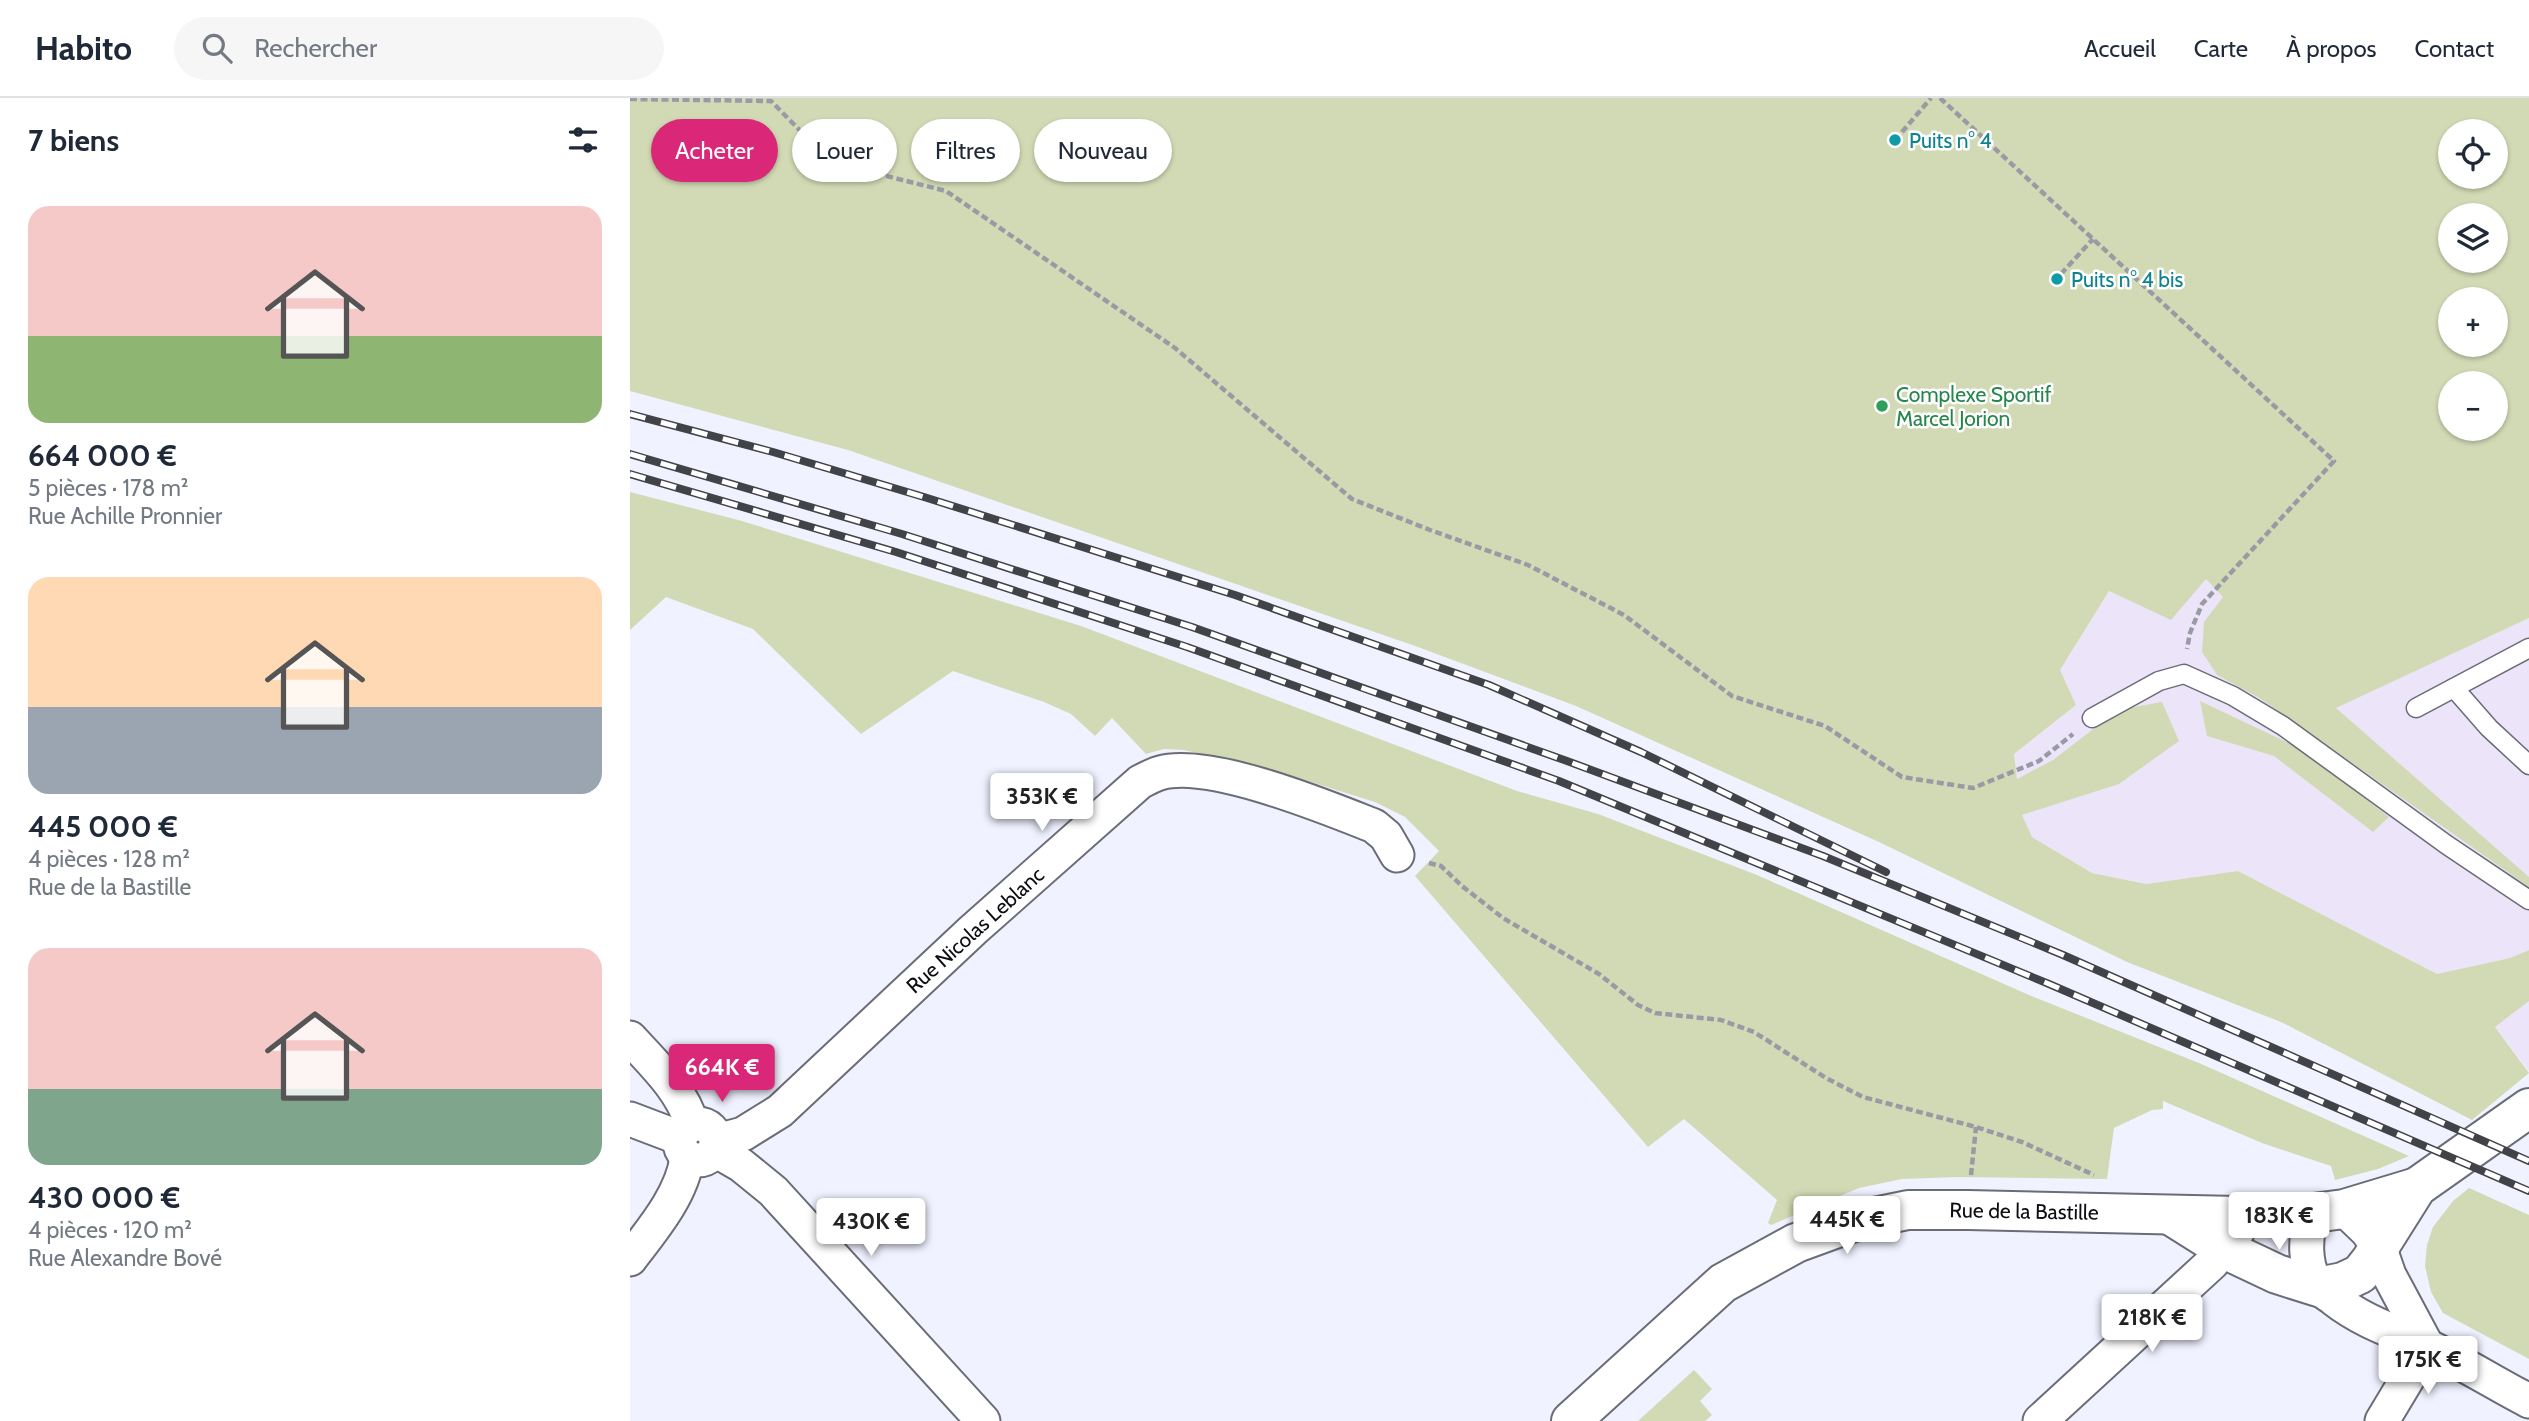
<!DOCTYPE html>
<html lang="fr">
<meta charset="utf-8">
<style>
body{margin:0;font-family:Cabin,sans-serif;background:#f6f6f7;color:#1f2937;height:100vh;display:flex;flex-direction:column;font-size:26px;white-space:nowrap}
*{box-sizing:border-box;margin:0}
p{font-size:23px;color:#747a83}
.icon{flex:none;width:38px;height:38px;fill:none;stroke:currentColor;stroke-width:2;stroke-linecap:round;stroke-linejoin:round}
.map{position:relative;flex:1;overflow:hidden}
.side{display:flex;flex-direction:column;background:#fff;width:630px}
.side>*{flex:none}
.banner{position:absolute;left:21px;top:21px;width:665px;height:63px;display:flex;gap:14px}
.buttons{position:absolute;left:1808px;top:21px;display:grid;gap:14px}
.buttons a{display:grid;place-items:center;width:70px;height:70px;border-radius:50%;background:#fff;box-shadow:0 2px 5px #0004;font-size:35px}
.price{position:absolute;translate:-50% -60px;padding:0 16px;border-radius:7px;background:#fff;color:#222;font-size:23px;line-height:46px;filter:drop-shadow(0 2px 4px #0008)}
.price::after{content:'';position:absolute;left:50%;top:42px;width:21px;height:16px;margin-left:-10px;background:inherit;clip-path:polygon(0 0,100% 0,50% 100%)}
.price.current{background:#db2777;color:#fff}
ul{padding:0;list-style:none}
li{display:grid;align-content:center;gap:14px;height:371px;padding:0 28px}
li span{display:grid;place-items:center;height:217px;border-radius:21px;color:#555}
li>.icon{margin-inline-start:auto}
span .icon{width:126px;height:126px;fill:#fffc;stroke-width:1}
li b{font-size:30px}
h2{display:flex;justify-content:space-between;align-items:center;height:84px;padding:0 28px;font-size:30px}
.chip{padding:0 24px;border-radius:32px;background:#fff;box-shadow:0 2px 5px #0004;font-size:24px;line-height:63px}
.chip.current{background:#db2777;color:#fff}
header{display:flex;align-items:center;gap:42px;box-sizing:border-box;height:98px;padding:0 35px;background:#fff;border-bottom:2px solid #e0e1e3}
header strong{font-size:33px}
nav{display:flex;gap:38px;margin-inline-start:auto;font-size:24px}
.search{width:490px;height:63px;background:#f6f6f7;display:flex;align-items:center;gap:18px;box-sizing:border-box;padding:0 24px;border-radius:38px;color:#747a83;font-size:26px}
main{display:flex;flex:1;min-height:0}
.map>svg:first-child{display:block}
.industrial{fill:#ece5fa}
.green{fill:#d2dab5;fill-rule:evenodd}
.lines{fill:none;stroke-linecap:round;stroke-linejoin:round}
.service-casing{stroke:#6a6c77;stroke-width:21}
.minor-casing{stroke:#6a6c77;stroke-width:37}
.tertiary-casing{stroke:#6a6c77;stroke-width:42}
.path{stroke:#999ba4;stroke-width:4.5;stroke-dasharray:7 3.5;stroke-linecap:butt}
.service{stroke:#fff;stroke-width:18}
.minor{stroke:#fff;stroke-width:33}
.tertiary{stroke:#fff;stroke-width:38}
.rail-casing{stroke:#424349;stroke-width:8}
.rail{stroke:#fff;stroke-width:5;stroke-dasharray:16;stroke-linecap:butt}
.culture-dot{fill:#0f9aa8;stroke:#fff;stroke-width:2.5}
.leisure-dot{fill:#2e9e5b;stroke:#fff;stroke-width:2.5}
.labels{text-anchor:middle;dominant-baseline:central;stroke-width:5;stroke-linejoin:round;paint-order:stroke}
.culture-label{font-size:21px;fill:#0d838f;stroke:#fff;text-anchor:start}
.leisure-label{font-size:21px;fill:#27864d;stroke:#fff;text-anchor:start}
.street-label{font-size:21px;fill:#0c0d11;stroke:#fff}
</style>
<header>
<strong>Habito</strong>
<div class="search"><svg class="icon" aria-label="search" viewBox="0 0 24 24"><circle cx="10" cy="10" r="6"/><path d="M15 15l6 6"/></svg>Rechercher</div>
<nav><a>Accueil</a><a>Carte</a><a>À propos</a><a>Contact</a></nav>
</header>
<main>
<section class="side">
<h2>7 biens<svg class="icon" aria-label="filters" viewBox="0 0 24 24"><path d="M4 7h16M4 17h16"/><circle cx="9" cy="7" r="2"/><circle cx="15" cy="17" r="2"/></svg></h2>
<ul>
<li><span style="background:linear-gradient(#f6c9c9 60%,#8fb573 0)"><svg class="icon" aria-label="home" viewBox="0 0 24 24"><path d="M3 11l9-7 9 7M6 9v11h12V9"/></svg></span><div><b>664 000 €</b><p>5 pièces · 178 m²</p><p>Rue Achille Pronnier</p></div></li>
<li><span style="background:linear-gradient(#ffd9b3 60%,#9aa5b1 0)"><svg class="icon" aria-label="home" viewBox="0 0 24 24"><path d="M3 11l9-7 9 7M6 9v11h12V9"/></svg></span><div><b>445 000 €</b><p>4 pièces · 128 m²</p><p>Rue de la Bastille</p></div></li>
<li><span style="background:linear-gradient(#f6c9c9 65%,#7fa58c 0)"><svg class="icon" aria-label="home" viewBox="0 0 24 24"><path d="M3 11l9-7 9 7M6 9v11h12V9"/></svg></span><div><b>430 000 €</b><p>4 pièces · 120 m²</p><p>Rue Alexandre Bové</p></div></li>
</ul>
</section>
<div class="map">
<svg width="1899" height="1323" viewBox="0 0 1899 1323">
<rect width="100%" height="100%" fill="#f0f2ff"/>
<g class="industrial">
<polygon points="1575,480 1705,609 1899,520 1899,852 1880,860 1807,876 1608,773 1516,786 1462,775 1402,739 1391,717 1384,656 1446,607 1430,572 1479,493"/>
<polygon points="1899,903 1899,973 1865,929"/>
</g>
<g class="green">
<path d="M0,0h1899v520l-193,90 193,169v10l-271,-190 -41,-22 -15,-23 2,-30 19,-25 -17,-18 -35,41 -62,-29 -49,79 16,35 -62,49 3,25 36,-19 65,-50 44,-8 17,39 -60,43 -97,31 10,22 60,36 54,11 92,-13 199,103 73,-16 19,-8v51l-34,26 34,46 -57,47 -191,-98 -154,-60 -248,-120 -303,-136 -158,-59 -570,-197 -218,-59zM1820,33h46v46h-46zM1820,117h46v46h-46zM1820,201h46v46h-46zM1820,285h46v46h-46z"/>
<polygon points="0,394 112,423 451,528 887,693 968,716 1127,777 1399,897 1569,965 1779,1058 1748,1071 1705,1082 1701,1068 1632,1045 1533,1003 1533,1011 1522,1012 1484,1030 1477,1081 1328,1079 1272,1081 1229,1090 1141,1127 1138,1125 1147,1102 1054,1021 1018,1049 785,778 809,753 775,719 745,704 655,676 554,652 534,651 516,656 482,620 465,638 441,616 414,604 323,573 231,636 123,531 36,499 0,532"/>
<polygon points="1570,603 1673,652 1759,719 1743,734 1644,658 1577,638"/>
<polygon points="1839,1090 1899,1117 1899,1261 1813,1215 1801,1194 1795,1168 1797,1147 1803,1129 1823,1103"/>
<polygon points="1064,1272 1082,1291 1070,1303 1082,1317 1075,1323 1008,1323"/>
</g>
<g class="lines">
<defs>
<g id="service">
<polyline points="1824,590 1859,630 1899,667"/>
<polyline points="1786,610 1899,550"/>
<polyline points="1462,620 1529,583 1554,576 1603,598 1653,628 1817,747 1899,802"/>
</g>
<g id="minor">
<path d="M0,940c23,25 53,53 62,87"/>
<polyline points="0,1021 50,1040"/>
<circle cx="68" cy="1044" r="18"/>
<path d="M87,1043l26,-7 37,-23 193,-181 167,-148c6,-3 13,-7 20,-9 49,-14 166,34 214,53l12,10 11,19"/>
<polyline points="85,1052 111,1067 143,1093 353,1323"/>
<polyline points="1714,1111 1737,1133 1750,1151 1759,1177 1797,1248"/>
<path d="M1682,1116c-7,22 -9,52 6,72 3,5 11,9 16,13 28,22 59,32 91,46 35,16 69,38 104,56"/>
<path d="M0,1161c22,-29 52,-64 57,-101"/>
<polyline points="1410,1323 1582,1165 1609,1131"/>
<polyline points="1752,1323 1797,1248"/>
</g>
<g id="tertiary">
<polyline points="1540,1117 1594,1151 1647,1176 1688,1189 1713,1184 1730,1176 1741,1162 1787,1089 1899,1010"/>
<polyline points="941,1323 1093,1185 1166,1145 1229,1122 1278,1112 1338,1112 1654,1119 1714,1111 1787,1089"/>
</g>
</defs>
<use href="#service" class="service-casing"/>
<use href="#minor" class="minor-casing"/>
<use href="#tertiary" class="tertiary-casing"/>
<g class="path">
<polyline points="1310,0 1704,363 1572,506 1560,535 1557,551"/>
<polyline points="0,1 141,3 201,64 316,93 545,250 722,401 800,432 898,467 994,517 1102,598 1195,628 1272,679 1343,690 1409,663 1443,636"/>
<polyline points="1272,34 1301,0"/>
<polyline points="1431,176 1463,141"/>
<polyline points="799,765 811,768 832,788 873,820 969,876 1008,907 1025,915 1091,922 1124,934 1196,980 1233,999 1346,1029 1392,1044 1464,1077"/>
<polyline points="1341,1077 1346,1029"/>
</g>
<use href="#service" class="service"/>
<use href="#minor" class="minor"/>
<use href="#tertiary" class="tertiary"/>
<defs>
<g id="rail">
<polyline points="0,316 143,354 294,399 605,497 859,587 1011,654 1256,774"/>
<polyline points="0,356 272,436 562,529 937,663 1193,758 1433,857 1899,1063"/>
<polyline points="0,376 266,454 557,549 929,683 1419,886 1899,1093"/>
</g>
</defs>
<use href="#rail" class="rail-casing"/>
<use href="#rail" class="rail"/>
</g>
<g class="culture-dot">
<circle cx="1265" cy="42" r="7"/>
<circle cx="1427" cy="181" r="7"/>
</g>
<circle class="leisure-dot" cx="1252" cy="308" r="7"/>
<g class="labels">
<g class="culture-label">
<text x="1279" y="42">Puits n° 4</text>
<text x="1441" y="181">Puits n° 4 bis</text>
</g>
<g class="leisure-label">
<text x="1266" y="296">Complexe Sportif<tspan x="1266" dy="24">Marcel Jorion</tspan></text>
</g>
<g class="street-label">
<text transform="translate(345 832) rotate(-42)">Rue Nicolas Leblanc</text>
<text transform="translate(1394 1113) rotate(1)">Rue de la Bastille</text>
</g>
</g>
</svg>
<div class="buttons">
<a><svg class="icon" aria-label="locate" viewBox="0 0 24 24"><circle cx="12" cy="12" r="6"/><path d="M12 2v4M12 18v4M2 12h4M18 12h4"/></svg></a>
<a><svg class="icon" aria-label="layers" viewBox="0 0 24 24"><path d="M12 4l9 5-9 5-9-5zM3 14l9 5 9-5"/></svg></a>
<a>+</a>
<a>−</a>
</div>
<b class="price" style="left:412px;top:735px">353K €</b>
<b class="price current" style="left:92px;top:1006px">664K €</b>
<b class="price" style="left:1649px;top:1154px">183K €</b>
<b class="price" style="left:1217px;top:1158px">445K €</b>
<b class="price" style="left:241px;top:1160px">430K €</b>
<b class="price" style="left:1522px;top:1256px">218K €</b>
<b class="price" style="left:1798px;top:1298px">175K €</b>
<div class="banner">
<a class="chip current">Acheter</a>
<a class="chip">Louer</a>
<a class="chip">Filtres</a>
<a class="chip">Nouveau</a>
</div>
</div>
</main>
